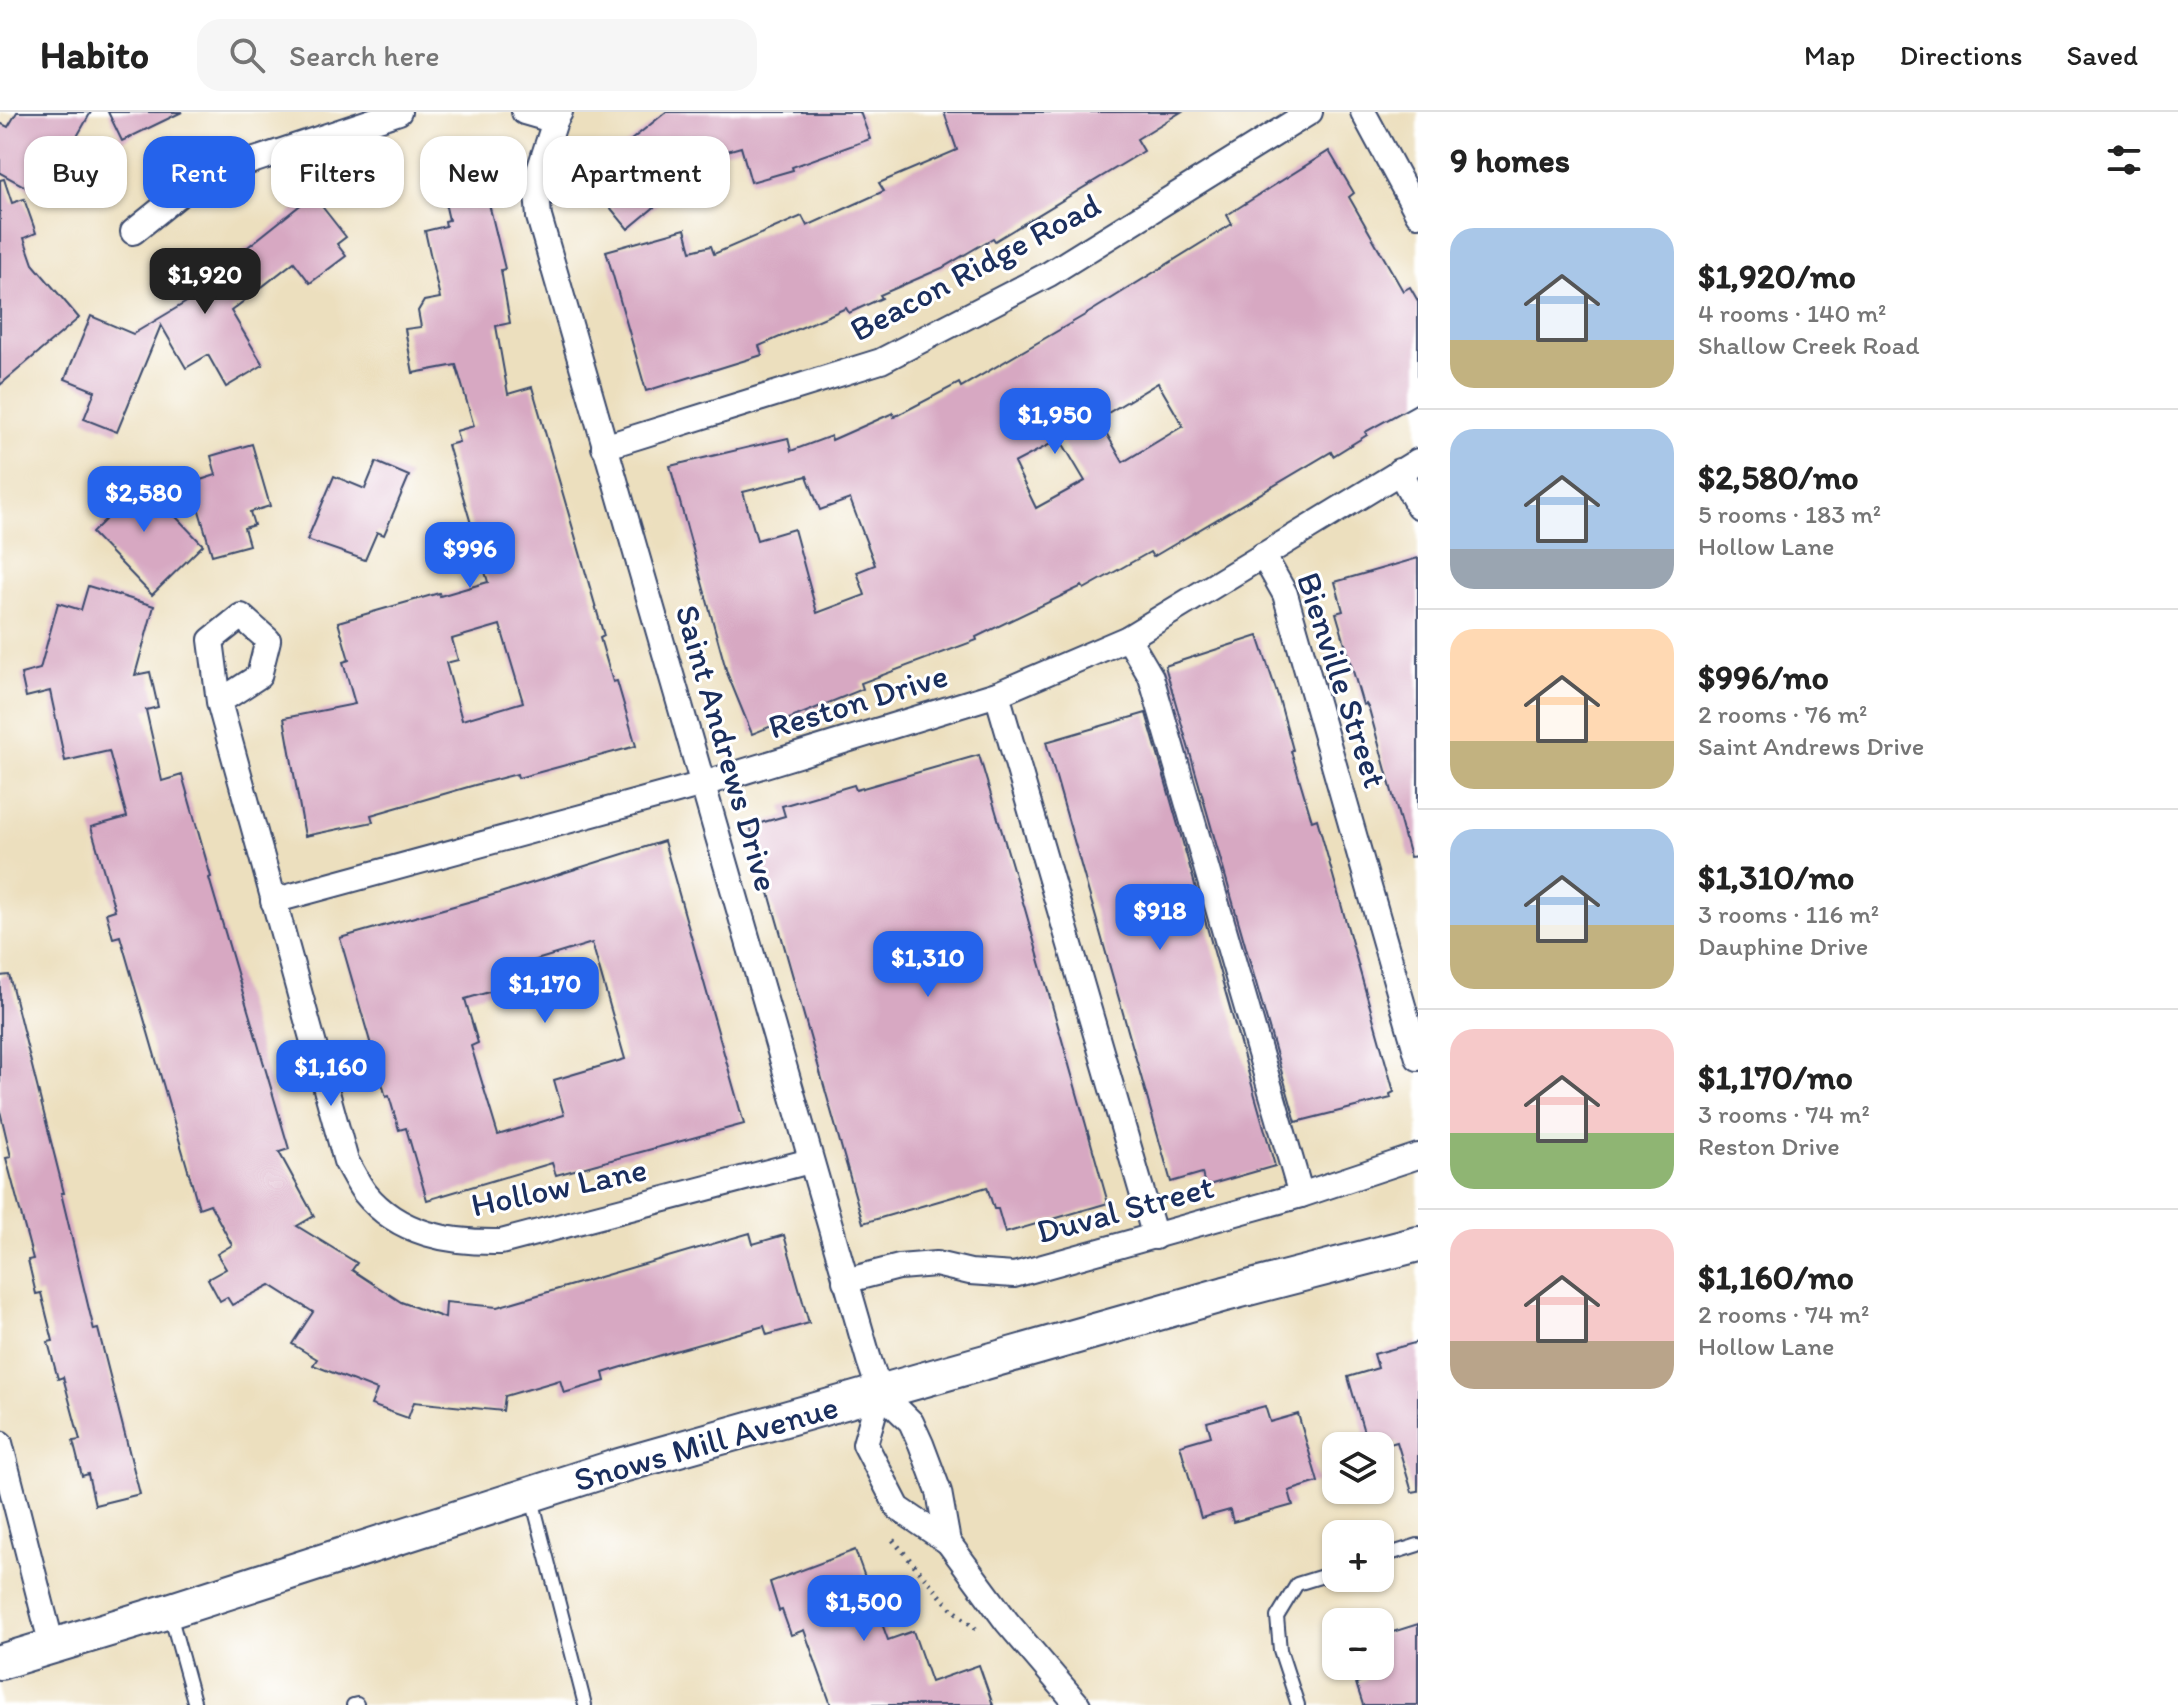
<!DOCTYPE html>
<meta charset="utf-8">
<style>
body{margin:0;font-family:Itim,sans-serif;background:#f6f6f6;color:#222;height:100vh;display:flex;flex-direction:column;font-size:30px;white-space:nowrap}
*{box-sizing:border-box;margin:0}
p{font-size:26px;color:#767676}
.icon{flex:none;width:44px;height:44px;fill:none;stroke:currentColor;stroke-width:2;stroke-linecap:round;stroke-linejoin:round}
.map{position:relative;flex:1;overflow:hidden}
.sheet{display:flex;flex-direction:column;background:#fff;width:760px}
.sheet>*{flex:none}
.banner{position:absolute;left:24px;top:24px;width:760px;height:72px;display:flex;gap:16px}
.controls{position:absolute;left:1322px;top:1320px;display:grid;gap:16px}
.controls a{display:grid;place-items:center;width:72px;height:72px;border-radius:16px;background:#fff;box-shadow:0 2px 6px #0004;font-size:40px}
.price{position:absolute;translate:-50% -68px;padding:0 18px;border-radius:16px;background:#2563eb;color:#fff;font-size:26px;line-height:52px;filter:drop-shadow(0 2px 4px #0008)}
.price::after{content:'';position:absolute;left:50%;top:48px;width:24px;height:18px;margin-left:-12px;background:inherit;clip-path:polygon(0 0,100% 0,50% 100%)}
.price.current{background:#222;color:#fff}
ul{padding:0;list-style:none}
li{display:flex;align-items:center;gap:24px;height:200px;padding:0 32px}
li+li{border-top:2px solid #e0e0e0}
li span{display:grid;place-items:center;flex:none;width:224px;height:160px;border-radius:24px;color:#555}
li>.icon{margin-inline-start:auto}
span .icon{width:96px;height:96px;fill:#fffc;stroke-width:1}
li b{font-size:34px}
h2{display:flex;justify-content:space-between;align-items:center;height:96px;padding:0 32px;font-size:34px}
.tag{padding:0 28px;border-radius:24px;background:#fff;box-shadow:0 2px 6px #0004;font-size:28px;line-height:72px}
.tag.current{background:#2563eb;color:#fff}
header{display:flex;align-items:center;gap:48px;box-sizing:border-box;height:112px;padding:0 40px;background:#fff;border-bottom:2px solid #e0e0e0}
header strong{font-size:38px}
nav{display:flex;gap:44px;margin-inline-start:auto;font-size:28px}
.search{width:560px;height:72px;background:#f6f6f6;display:flex;align-items:center;gap:20px;box-sizing:border-box;padding:0 28px;border-radius:24px;color:#767676;font-size:30px}
main{display:flex;flex:1;min-height:0}
.map>svg:first-child{display:block}
.building{fill:#d7a8c2;fill-rule:evenodd}
.lines{fill:none;stroke-linecap:round;stroke-linejoin:round}
.service-casing{stroke:#3a496c;stroke-width:16}
.minor-casing{stroke:#3a496c;stroke-width:28}
.secondary-casing{stroke:#3a496c;stroke-width:38}
.path{stroke:#3a496c;stroke-width:5;stroke-dasharray:2 6;stroke-linecap:butt}
.service{stroke:#fff;stroke-width:12}
.minor{stroke:#fff;stroke-width:24}
.secondary{stroke:#fff;stroke-width:34}
.labels{text-anchor:middle;dominant-baseline:central;stroke-width:6;stroke-linejoin:round;paint-order:stroke}
.street-label{font-size:34px;fill:#1b2f5e;stroke:#fff}
</style>
<header>
<strong>Habito</strong>
<div class="search"><svg class="icon" aria-label="search" viewBox="0 0 24 24"><circle cx="10" cy="10" r="6"/><path d="M15 15l6 6"/></svg>Search here</div>
<nav><a>Map</a><a>Directions</a><a>Saved</a></nav>
</header>
<main>
<div class="map">
<svg width="1418" height="1593" viewBox="0 0 1418 1593">
<rect width="100%" height="100%" fill="#fff"/>
<filter id="ink" filterUnits="userSpaceOnUse"><feTurbulence type="fractalNoise" baseFrequency=".0125" numOctaves="2"/><feDisplacementMap in="SourceGraphic" scale="16" xChannelSelector="R" yChannelSelector="G"/><feConvolveMatrix kernelMatrix="1 2 1 2 8 2 1 2 1" color-interpolation-filters="sRGB"/></filter>
<filter id="wash" filterUnits="userSpaceOnUse"><feTurbulence type="fractalNoise" baseFrequency=".006" numOctaves="4" result="noise"/><feDisplacementMap in="SourceGraphic" scale="32" xChannelSelector="R" yChannelSelector="G"/><feGaussianBlur stdDeviation="1.8" result="paint"/><feColorMatrix in="noise" values="0 0 0 0 0 0 0 0 0 0 0 0 0 0 0 0 0 1.4 0 .05"/><feComposite in="paint" operator="in"/></filter>
<g filter="url(#wash)">
<rect width="100%" height="100%" fill="#ecdfbe"/>
<g id="blocks">
<g class="building">
<polygon points="17,0 91,0 58,58 46,51 31,78 0,61 0,11 8,15"/>
<polygon points="108,0 182,0 122,29"/>
<polygon points="666,0 860,0 870,27 792,55 793,58 751,70 741,35 678,53 682,72 628,117 585,65"/>
<polygon points="944,0 1181,0 1137,27 1144,39 995,129 993,126 942,156 880,183 882,186 849,201 846,196 759,234 762,243 646,279 606,139 685,117 691,139 711,134 714,142 802,104 807,114 884,79 879,71 957,38"/>
<path d="M476,39l29,118 -4,1 9,53 -14,3 12,68 24,-7 72,249 -4,2 13,44 4,-1 19,65 -118,32 -1,-4 -42,11 -104,30 2,7 -68,14 -21,-118 71,-14 -12,-42 6,-2 -11,-38 101,-29 1,3 48,-14 -40,-137 11,-3 -3,-11 18,-5 -18,-61 -43,8 -8,-44 16,-2 -3,-16 6,-10 16,-3 -15,-67 21,-5 -1,-5 4,-1 -14,-61zM500,513l23,77 -61,18 -16,-57 12,-3 -6,-21z"/>
<path d="M1329,39l25,42 -5,4 54,94 7,-4 8,14v102l-53,29 2,3 -34,21 -2,-4 -178,105 -3,-5 -66,37 -2,-3 -106,51 1,3 -116,43 2,6 -111,45 -25,-61 -57,-207 118,-28 3,13 40,-15 1,4 61,-27 1,4 65,-34 2,4 124,-72 147,-91 -5,-9zM1158,271l25,43 -60,36 -25,-43zM1060,327l25,42 -49,27 -22,-45zM807,364l13,34 30,-11 25,66 -18,7 8,23 -48,18 -23,-84 -37,11 -14,-48z"/>
<polygon points="4,67 12,91 24,87 36,121 24,126 33,152 79,206 0,273 0,68"/>
<polygon points="313,83 346,125 337,132 346,144 310,171 294,150 231,199 263,253 226,275 208,243 186,256 161,213 117,320 84,307 95,279 65,267 91,204 133,222 225,167 219,158"/>
<polygon points="252,332 270,394 250,400 254,413 244,416 249,433 212,443 191,371 216,363 211,344"/>
<polygon points="376,350 409,364 384,423 377,420 365,448 307,428 334,364 365,377"/>
<polygon points="131,358 203,433 152,483 92,421 110,403 98,391"/>
<polygon points="1418,446 1418,744 1410,745 1369,597 1366,592 1363,593 1336,501 1343,499 1335,470"/>
<polygon points="88,474 154,494 135,563 150,560 158,595 146,598 162,669 182,663 211,765 209,766 289,1037 279,1040 314,1104 297,1114 357,1151 352,1158 401,1190 445,1206 446,1190 497,1195 750,1121 753,1132 784,1123 809,1211 767,1223 764,1214 671,1240 603,1261 605,1269 564,1281 560,1268 505,1284 503,1299 414,1290 408,1306 371,1293 377,1278 313,1253 317,1247 292,1232 313,1200 270,1173 232,1193 227,1185 220,1189 208,1167 226,1157 217,1142 232,1133 210,1092 199,1096 120,824 113,826 106,801 115,798 91,715 127,705 109,639 65,649 50,579 26,585 21,562 40,557 58,491 81,498"/>
<polygon points="1258,524 1279,587 1293,638 1291,639 1312,709 1317,707 1394,980 1390,982 1391,986 1296,1010 1165,554"/>
<polygon points="1146,601 1275,1054 1205,1074 1202,1061 1171,1070 1046,630"/>
<polygon points="979,643 1025,797 1108,1091 1005,1121 998,1097 994,1097 987,1075 863,1111 750,714 785,704 782,694 854,673 856,678"/>
<path d="M664,729l80,283 -188,51 -4,-12 -125,37 -21,-72 -7,2 -10,-34 -3,1 -46,-159 160,-45zM592,831l33,116 -71,21 10,35 -66,20 -27,-89 7,-3 -13,-44 72,-21 -4,-17z"/>
<polygon points="9,863 64,1081 61,1081 94,1218 98,1217 140,1382 95,1393 88,1362 82,1364 73,1329 80,1328 63,1265 58,1267 48,1230 53,1229 41,1181 36,1182 28,1148 33,1147 6,1046 11,1045 0,999 0,864"/>
<polygon points="1418,1230 1418,1379 1412,1380 1397,1330 1382,1334 1368,1334 1348,1265 1378,1256 1374,1242"/>
<polygon points="1265,1294 1270,1310 1298,1302 1318,1370 1289,1379 1293,1393 1233,1410 1230,1398 1201,1406 1180,1333 1211,1324 1207,1310"/>
<polygon points="855,1438 888,1528 913,1519 931,1570 979,1553 993,1593 831,1593 804,1518 791,1523 782,1498 779,1499 770,1470"/>
<polygon points="1418,1512 1418,1593 1363,1593 1356,1571 1372,1565 1369,1554 1380,1554 1380,1524"/>
</g>
</g>
</g>
<g filter="url(#ink)">
<use href="#blocks" fill-opacity="0" stroke="#3a496c" stroke-width="2"/>
<g class="lines">
<defs>
<g id="service">
<polyline points="531,1383 585,1593"/>
<polyline points="1380,1445 1418,1433"/>
<polyline points="170,1502 195,1593"/>
<polyline points="353,1593 357,1592"/>
<polyline points="1298,1593 1280,1538 1277,1505 1297,1472 1336,1460"/>
</g>
<g id="minor">
<polyline points="524,0 555,9 560,0"/>
<polyline points="1363,0 1418,102"/>
<polyline points="555,9 536,68 539,105 869,1248 880,1280 911,1310 921,1332 939,1380 948,1430"/>
<polyline points="133,120 185,78 228,57 399,0"/>
<polyline points="604,335 881,249 1049,162 1310,0"/>
<polyline points="1399,359 1418,394"/>
<polyline points="1263,443 1285,482 1418,946"/>
<polyline points="1128,526 1151,565 1301,1083"/>
<polyline points="997,582 1155,1125"/>
<path d="M219,590l40,-26 9,-36 -27,-24 -30,24 8,62 127,459c6,10 12,23 19,32 34,42 86,50 136,49l309,-81"/>
<polyline points="273,789 703,672 997,582 1128,526 1418,349"/>
<polyline points="845,1169 899,1155 936,1152 970,1160 1014,1163 1301,1083 1418,1044"/>
<polyline points="880,1280 865,1332 898,1396 948,1430 1007,1510 1078,1593"/>
<polyline points="0,1331 52,1534"/>
</g>
<polyline id="secondary" points="0,1550 169,1499 619,1354 1225,1182 1418,1132"/>
</defs>
<use href="#service" class="service-casing"/>
<use href="#minor" class="minor-casing"/>
<use href="#secondary" class="secondary-casing"/>
<polyline class="path" points="893,1428 950,1495 976,1517"/>
<use href="#service" class="service"/>
<use href="#minor" class="minor"/>
<use href="#secondary" class="secondary"/>
</g>
</g>
<g class="labels">
<g class="street-label">
<text transform="translate(975 155) rotate(-28)">Beacon Ridge Road</text>
<text transform="translate(1342 568) rotate(72)">Bienville Street</text>
<text transform="translate(858 589) rotate(-17)">Reston Drive</text>
<text transform="translate(727 636) rotate(74)">Saint Andrews Drive</text>
<text transform="translate(559 1075) rotate(-12)">Hollow Lane</text>
<text transform="translate(1125 1097) rotate(-15)">Duval Street</text>
<text transform="translate(706 1331) rotate(-16)">Snows Mill Avenue</text>
</g>
</g>
</svg>
<div class="controls">
<a><svg class="icon" aria-label="layers" viewBox="0 0 24 24"><path d="M12 4l9 5-9 5-9-5zM3 14l9 5 9-5"/></svg></a>
<a>+</a>
<a>−</a>
</div>
<b class="price current" style="left:205px;top:204px">$1,920</b>
<b class="price" style="left:1055px;top:344px">$1,950</b>
<b class="price" style="left:144px;top:422px">$2,580</b>
<b class="price" style="left:470px;top:478px">$996</b>
<b class="price" style="left:1160px;top:840px">$918</b>
<b class="price" style="left:928px;top:887px">$1,310</b>
<b class="price" style="left:545px;top:913px">$1,170</b>
<b class="price" style="left:331px;top:996px">$1,160</b>
<b class="price" style="left:864px;top:1531px">$1,500</b>
<div class="banner">
<a class="tag">Buy</a>
<a class="tag current">Rent</a>
<a class="tag">Filters</a>
<a class="tag">New</a>
<a class="tag">Apartment</a>
</div>
</div>
<section class="sheet">
<h2>9 homes<svg class="icon" aria-label="filters" viewBox="0 0 24 24"><path d="M4 7h16M4 17h16"/><circle cx="9" cy="7" r="2"/><circle cx="15" cy="17" r="2"/></svg></h2>
<ul>
<li><span style="background:linear-gradient(#a9c7e8 70%,#c2b280 0)"><svg class="icon" aria-label="home" viewBox="0 0 24 24"><path d="M3 11l9-7 9 7M6 9v11h12V9"/></svg></span><div><b>$1,920/mo</b><p>4 rooms · 140 m²</p><p>Shallow Creek Road</p></div></li>
<li><span style="background:linear-gradient(#a9c7e8 75%,#9aa5b1 0)"><svg class="icon" aria-label="home" viewBox="0 0 24 24"><path d="M3 11l9-7 9 7M6 9v11h12V9"/></svg></span><div><b>$2,580/mo</b><p>5 rooms · 183 m²</p><p>Hollow Lane</p></div></li>
<li><span style="background:linear-gradient(#ffd9b3 70%,#c2b280 0)"><svg class="icon" aria-label="home" viewBox="0 0 24 24"><path d="M3 11l9-7 9 7M6 9v11h12V9"/></svg></span><div><b>$996/mo</b><p>2 rooms · 76 m²</p><p>Saint Andrews Drive</p></div></li>
<li><span style="background:linear-gradient(#a9c7e8 60%,#c2b280 0)"><svg class="icon" aria-label="home" viewBox="0 0 24 24"><path d="M3 11l9-7 9 7M6 9v11h12V9"/></svg></span><div><b>$1,310/mo</b><p>3 rooms · 116 m²</p><p>Dauphine Drive</p></div></li>
<li><span style="background:linear-gradient(#f6c9c9 65%,#8fb573 0)"><svg class="icon" aria-label="home" viewBox="0 0 24 24"><path d="M3 11l9-7 9 7M6 9v11h12V9"/></svg></span><div><b>$1,170/mo</b><p>3 rooms · 74 m²</p><p>Reston Drive</p></div></li>
<li><span style="background:linear-gradient(#f6c9c9 70%,#b9a48a 0)"><svg class="icon" aria-label="home" viewBox="0 0 24 24"><path d="M3 11l9-7 9 7M6 9v11h12V9"/></svg></span><div><b>$1,160/mo</b><p>2 rooms · 74 m²</p><p>Hollow Lane</p></div></li>
</ul>
</section>
</main>
